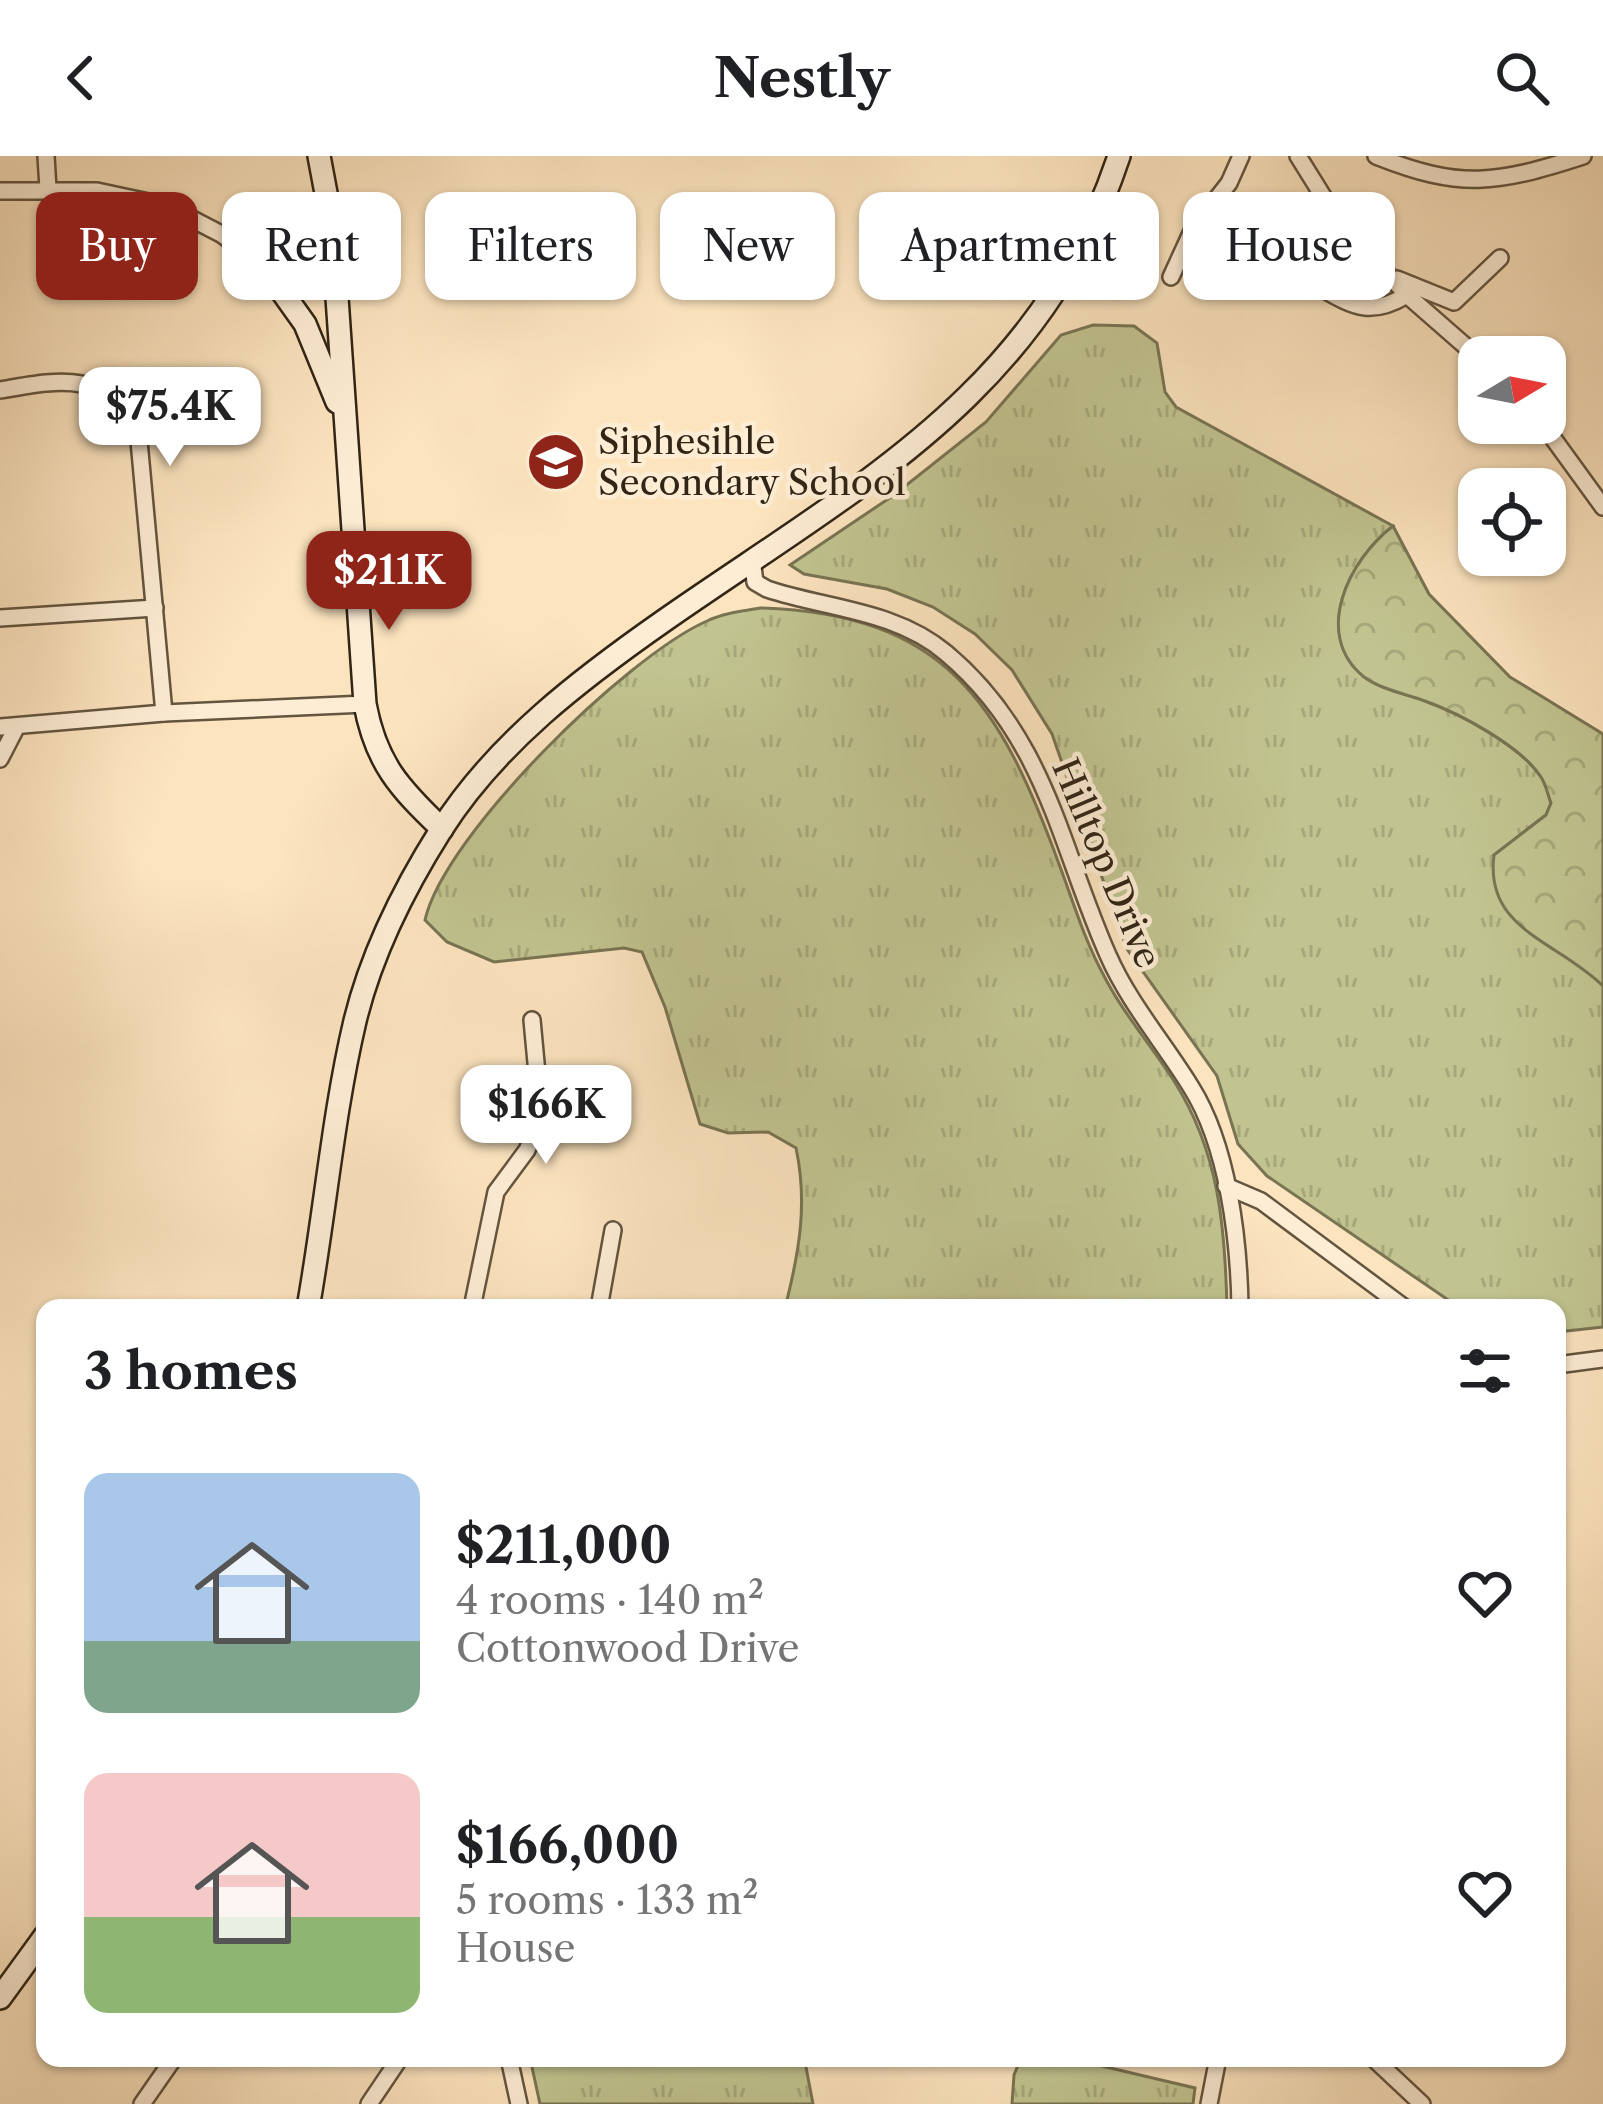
<!DOCTYPE html>
<meta charset="utf-8">
<style>
body{margin:0;font-family:"Libre Caslon Text",serif;background:#f2f2f2;color:#202124;height:100vh;display:flex;flex-direction:column;font-size:45px;white-space:nowrap}
*{box-sizing:border-box;margin:0}
p{font-size:39px;color:#757577}
.icon{flex:none;width:66px;height:66px;fill:none;stroke:currentColor;stroke-width:2;stroke-linecap:round;stroke-linejoin:round}
.map{position:relative;flex:1;overflow:hidden}
.drawer{position:absolute;left:36px;top:1143px;width:1530px;height:768px;display:flex;flex-direction:column;background:#fff;border-radius:24px;box-shadow:0 3px 9px #0004}
.drawer>*{flex:none}
.banner{position:absolute;left:36px;top:36px;width:1533px;height:108px;display:flex;gap:24px}
.needle{width:78px;rotate:80deg}
.controls{position:absolute;left:1458px;top:180px;display:grid;gap:24px}
.controls a{display:grid;place-items:center;width:108px;height:108px;border-radius:24px;background:#fff;box-shadow:0 3px 9px #0004;font-size:60px}
.price{position:absolute;translate:-50% -102px;padding:0 27px;border-radius:24px;background:#fff;color:#222;font-size:39px;line-height:78px;filter:drop-shadow(0 3px 6px #0008)}
.price::after{content:'';position:absolute;left:50%;top:72px;width:36px;height:27px;margin-left:-18px;background:inherit;clip-path:polygon(0 0,100% 0,50% 100%)}
.price.selected{background:#8f2418;color:#fff}
ul{padding:0;list-style:none}
li{display:flex;align-items:center;gap:36px;height:300px;padding:0 48px}
li span{display:grid;place-items:center;flex:none;width:336px;height:240px;border-radius:24px;color:#555}
li>.icon{margin-inline-start:auto}
span .icon{width:144px;height:144px;fill:#fffc;stroke-width:1}
li b{font-size:51px}
h2{display:flex;justify-content:space-between;align-items:center;height:144px;padding:0 48px;font-size:51px}
.tag{padding:0 42px;border-radius:24px;background:#fff;box-shadow:0 3px 9px #0004;font-size:42px;line-height:108px}
.tag.selected{background:#8f2418;color:#fff}
header{display:flex;justify-content:space-between;align-items:center;height:156px;padding:0 48px;background:#fff;font-size:54px;font-weight:700}
.map>svg:first-child{display:block}
.grass{fill:url(#grass-tufts);stroke:#797453;stroke-width:3}
.forest{fill:url(#forest-crowns);stroke:#797453;stroke-width:3}
.lines{fill:none;stroke-linecap:round;stroke-linejoin:round}
.street-casing{stroke:#645540;stroke-width:20}
.secondary-casing{stroke:#312516;stroke-width:26}
.street{stroke:#fdedd5;stroke-width:15}
.secondary{stroke:#fdedd5;stroke-width:21}
.labels{text-anchor:middle;dominant-baseline:central;stroke-width:9;stroke-linejoin:round;paint-order:stroke}
.poi-label{font-size:36px;fill:#312516;stroke:#fdedd5;text-anchor:start}
.street-label{font-size:36px;fill:#312516;stroke:#fdedd5}
</style>
<header><svg class="icon" aria-label="back" viewBox="0 0 24 24"><path d="M15 5l-7 7 7 7"/></svg>Nestly<svg class="icon" aria-label="search" viewBox="0 0 24 24"><circle cx="10" cy="10" r="6"/><path d="M15 15l6 6"/></svg></header>
<div class="map">
<svg width="1603" height="1948" viewBox="0 0 1603 1948">
<defs>
<pattern id="grass-tufts" width="24" height="20" patternUnits="userSpaceOnUse" patternTransform="scale(3)"><rect width="24" height="20" fill="#c1c490"/><path d="M3 7l-1-3M5 7V3M7 7l1-3M15 17l-1-3M17 17v-4M19 17l1-3" fill="none" stroke="#a6a87b"/></pattern>
<pattern id="forest-crowns" width="20" height="18" patternUnits="userSpaceOnUse" patternTransform="scale(3)"><rect width="20" height="18" fill="#c1c490"/><path d="M2 6a3 3 0 1 1 6 0M12 15a3 3 0 1 1 6 0" fill="none" stroke="#a6a87b"/></pattern>
</defs>
<rect width="100%" height="100%" fill="#fce4bf"/>
<filter id="stains"><feTurbulence type="fractalNoise" baseFrequency=".00167" numOctaves="4"/><feColorMatrix values="0 0 0 0 .2 0 0 0 0 .09 0 0 0 0 .02 0 0 0 .5 -.17"/></filter>
<radialGradient id="worn" r=".72"><stop offset=".6" stop-color="#630" stop-opacity="0"/><stop offset="1" stop-color="#630" stop-opacity=".3"/></radialGradient>
<g class="grass">
<path d="M1093,169l41,1 23,17 8,49 11,15 217,119c-43,33 -82,108 -28,151 15,12 41,17 60,24 34,12 96,45 116,76 5,7 7,18 10,26l-5,12 -52,40 109,131v341l-46,5v-24h-97l-193,-132 -29,-32 -21,-68 -90,-127 -75,-215 -40,-64 -37,-36 -42,-27 -46,-18 -83,-15 -14,-9 104,-70 92,-73 75,-87z"/>
<path d="M761,452c185,6 239,95 298,256 14,37 25,75 44,110 19,38 48,71 71,107 45,71 51,145 53,227h-442c14,-55 23,-104 11,-160l-28,-16 -40,1 -28,-9 -35,-117 -23,-55 -18,-4 -130,14 -47,-20 -22,-22c19,-85 202,-264 282,-299 17,-8 36,-10 54,-13z"/>
<polygon points="530,1902 796,1902 806,1911 813,1948 540,1948"/>
<polygon points="1021,1902 1068,1902 1195,1932 1193,1948 1012,1948 1014,1919"/>
</g>
<path class="forest" d="M1393,370l36,68 81,83 93,57v252c-45,-45 -119,-56 -109,-131l52,-40 5,-12c-3,-8 -5,-19 -10,-26 -20,-31 -82,-64 -116,-76 -19,-7 -45,-12 -61,-24 -53,-43 -14,-118 29,-151z"/>
<g class="lines">
<defs>
<g id="street">
<polyline points="46,0 48,33"/>
<polyline points="1298,0 1339,66 1407,139 1479,202"/>
<path d="M1376,0c85,34 120,28 207,0"/>
<polyline points="0,35 97,35 167,50 221,78 263,109 335,130"/>
<path d="M1339,66l-22,50 4,16c34,20 51,28 86,7"/>
<polyline points="1171,121 1193,73 1229,27 1241,0"/>
<polyline points="1397,123 1454,146 1500,102"/>
<path d="M0,234c58,-10 105,-21 138,40l26,283"/>
<polyline points="1542,267 1603,351"/>
<path d="M752,403l3,23 12,7c60,20 128,21 179,64 100,84 113,191 162,302 21,48 56,88 83,132 37,59 48,152 49,221"/>
<polyline points="0,462 155,452"/>
<polyline points="0,571 164,557 365,548"/>
<polyline points="0,603 17,570"/>
<polyline points="1226,1030 1261,1045 1405,1152"/>
<polyline points="472,1152 496,1036 527,994 541,960 532,864"/>
<polyline points="599,1152 613,1074"/>
<polyline points="1557,1209 1603,1203"/>
<polyline points="509,1902 519,1948"/>
<polyline points="1373,1902 1422,1948"/>
<polyline points="142,1948 174,1902"/>
<polyline points="369,1948 400,1902"/>
<polyline points="1209,1948 1218,1902"/>
</g>
<g id="secondary">
<path d="M319,0l13,69 33,479c11,59 34,84 77,125"/>
<polyline points="263,109 305,168 337,246"/>
<path d="M308,1152c17,-95 25,-194 47,-287 16,-66 50,-134 86,-191 55,-87 141,-152 224,-210 192,-134 375,-226 454,-464"/>
<polyline points="0,1842 45,1780"/>
</g>
</defs>
<use href="#street" class="street-casing"/>
<use href="#secondary" class="secondary-casing"/>
<use href="#street" class="street"/>
<use href="#secondary" class="secondary"/>
</g>
<defs>
<symbol id="school-disc" viewBox="-11 -11 22 22"><circle r="9.5" fill="#8f2418" stroke="#fdedd5"/><path d="M0-5L7-2L0 1L-7-2ZM-4 1L0 2.5L4 1V4Q0 6-4 4Z" fill="#fff"/></symbol>
</defs>
<g fill-rule="evenodd">
<use href="#school-disc" x="523" y="273" width="66" height="66"/>
</g>
<g class="labels">
<g class="poi-label">
<text x="598" y="285">Siphesihle<tspan x="598" dy="41">Secondary School</tspan></text>
</g>
<g class="street-label">
<text transform="translate(1107 707) rotate(67)">Hilltop Drive</text>
</g>
</g>
<rect width="100%" height="100%" filter="url(#stains)"/>
<rect width="100%" height="100%" fill="url(#worn)"/>
</svg>
<div class="controls">
<a><svg class="needle" viewBox="-14 -14 28 28"><path d="M0-13l5 13h-10z" fill="#e53935"/><path d="M0 13l5-13h-10z" fill="#757577"/></svg></a>
<a><svg class="icon" aria-label="locate" viewBox="0 0 24 24"><circle cx="12" cy="12" r="6"/><path d="M12 2v4M12 18v4M2 12h4M18 12h4"/></svg></a>
</div>
<b class="price" style="left:170px;top:313px">$75.4K</b>
<b class="price selected" style="left:389px;top:477px">$211K</b>
<b class="price" style="left:546px;top:1011px">$166K</b>
<div class="banner">
<a class="tag selected">Buy</a>
<a class="tag">Rent</a>
<a class="tag">Filters</a>
<a class="tag">New</a>
<a class="tag">Apartment</a>
<a class="tag">House</a>
</div>
<section class="drawer">
<h2>3 homes<svg class="icon" aria-label="filters" viewBox="0 0 24 24"><path d="M4 7h16M4 17h16"/><circle cx="9" cy="7" r="2"/><circle cx="15" cy="17" r="2"/></svg></h2>
<ul>
<li><span style="background:linear-gradient(#a9c7e8 70%,#7fa58c 0)"><svg class="icon" aria-label="home" viewBox="0 0 24 24"><path d="M3 11l9-7 9 7M6 9v11h12V9"/></svg></span><div><b>$211,000</b><p>4 rooms · 140 m²</p><p>Cottonwood Drive</p></div><svg class="icon" aria-label="heart" viewBox="0 0 24 24"><path d="M12 20l-8-8c-3-5 5-10 8-4 3-6 11-1 8 4z"/></svg></li>
<li><span style="background:linear-gradient(#f6c9c9 60%,#8fb573 0)"><svg class="icon" aria-label="home" viewBox="0 0 24 24"><path d="M3 11l9-7 9 7M6 9v11h12V9"/></svg></span><div><b>$166,000</b><p>5 rooms · 133 m²</p><p>House</p></div><svg class="icon" aria-label="heart" viewBox="0 0 24 24"><path d="M12 20l-8-8c-3-5 5-10 8-4 3-6 11-1 8 4z"/></svg></li>
</ul>
</section>
</div>
